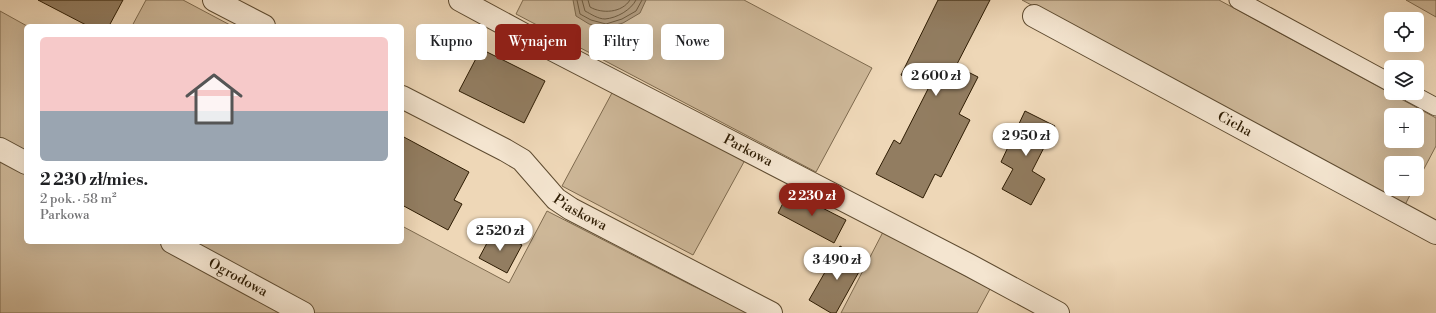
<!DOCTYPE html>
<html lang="pl">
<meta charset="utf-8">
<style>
body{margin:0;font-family:"Libre Bodoni",serif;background:#f2f2f2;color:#202124;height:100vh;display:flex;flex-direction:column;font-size:15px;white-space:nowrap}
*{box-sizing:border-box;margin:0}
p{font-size:13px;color:#757577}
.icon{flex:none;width:22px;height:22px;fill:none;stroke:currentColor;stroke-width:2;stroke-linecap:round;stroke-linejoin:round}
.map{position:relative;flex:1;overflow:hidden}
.details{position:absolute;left:24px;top:24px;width:380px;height:220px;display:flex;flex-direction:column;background:#fff;border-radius:6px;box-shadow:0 4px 16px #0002}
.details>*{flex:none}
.banner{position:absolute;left:416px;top:24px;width:380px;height:36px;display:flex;gap:8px}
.controls{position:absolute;left:1384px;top:12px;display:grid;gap:8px}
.controls a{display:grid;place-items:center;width:40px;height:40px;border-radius:6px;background:#fff;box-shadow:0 4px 16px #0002;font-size:20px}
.price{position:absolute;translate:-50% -34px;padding:0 9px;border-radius:14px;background:#fff;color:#222;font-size:13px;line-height:26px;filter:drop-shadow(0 1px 2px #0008)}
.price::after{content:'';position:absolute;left:50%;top:24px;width:12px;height:9px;margin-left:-6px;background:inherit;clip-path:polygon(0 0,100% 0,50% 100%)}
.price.current{background:#8f2418;color:#fff}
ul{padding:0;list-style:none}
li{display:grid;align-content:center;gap:8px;height:212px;padding:0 16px}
li span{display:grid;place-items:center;height:124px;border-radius:6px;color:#555}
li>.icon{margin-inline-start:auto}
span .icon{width:72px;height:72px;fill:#fffc;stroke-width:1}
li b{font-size:17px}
.tag{padding:0 14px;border-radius:6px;background:#fff;box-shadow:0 4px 16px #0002;font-size:14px;line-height:36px}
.tag.current{background:#8f2418;color:#fff}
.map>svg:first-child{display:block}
.green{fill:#cdb798;stroke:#7e6a4e;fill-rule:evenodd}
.water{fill:#ad977a;stroke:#7a664a}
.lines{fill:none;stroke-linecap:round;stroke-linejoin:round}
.shore{stroke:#6e5a3e;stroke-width:1}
.building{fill:#927d61;stroke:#2e1c03}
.service-casing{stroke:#5e4b30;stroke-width:19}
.minor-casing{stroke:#5e4b30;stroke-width:24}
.service{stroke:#f4e5d0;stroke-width:17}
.minor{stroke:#f4e5d0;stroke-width:22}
.labels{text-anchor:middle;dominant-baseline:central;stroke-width:3;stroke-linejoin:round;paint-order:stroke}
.street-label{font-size:14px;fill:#2e1c03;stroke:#f4e5d0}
</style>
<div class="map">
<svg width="1436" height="313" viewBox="0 0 1436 313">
<rect width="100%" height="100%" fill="#eed7b7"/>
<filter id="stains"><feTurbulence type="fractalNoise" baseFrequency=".005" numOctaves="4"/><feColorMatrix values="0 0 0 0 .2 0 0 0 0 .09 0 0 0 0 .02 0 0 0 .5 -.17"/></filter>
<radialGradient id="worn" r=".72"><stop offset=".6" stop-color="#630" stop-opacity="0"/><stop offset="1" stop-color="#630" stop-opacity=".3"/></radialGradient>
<g class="green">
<polygon points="146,0 183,0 232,26 132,26"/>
<polygon points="523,0 744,0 872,68 816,172 516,14"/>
<path d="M1022,0h197l217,118v28l-19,36v-19h-26v26h22l-8,16zM1391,115h26v26h-26z"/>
<polygon points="1406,0 1436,0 1436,17"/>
<polygon points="0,11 27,26 26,26 26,242 402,242 402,226 509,283 547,211 689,284 748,313 0,313"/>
<polygon points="613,91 745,160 693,255 562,186"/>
<polygon points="883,232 990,289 977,313 841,313"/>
</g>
<polygon class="water" points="573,0 646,0 640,13 623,23 605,28 589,24 576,16"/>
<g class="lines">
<g class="shore">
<polyline points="577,0 580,14 591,20 606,24 622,19 636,11 642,0"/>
<path d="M582,0l3,11c6,3 13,8 20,8 12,-1 26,-9 31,-19"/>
<path d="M588,0l2,7c12,7 32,6 40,-7"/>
</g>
</g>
<g class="building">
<polygon points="38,0 123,0 109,26 88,26"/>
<polygon points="938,0 990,0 956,66 978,77 959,114 970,120 941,177 935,174 923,198 876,174 894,140 900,144 928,89 901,75"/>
<polygon points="481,49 545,81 524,123 459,91"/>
<polygon points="1025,111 1055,126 1032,171 1045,179 1031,205 1002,189 1013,169 1001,162"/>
<polygon points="402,136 469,172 454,200 462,204 448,230 402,205"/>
<polygon points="789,191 846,220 834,243 778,213"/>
<polygon points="494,230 522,245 507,273 479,258"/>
<polygon points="840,246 865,261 836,313 831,313 809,300"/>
</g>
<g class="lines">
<defs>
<g id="service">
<polyline points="1238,0 1391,83"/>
<polyline points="1410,93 1436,107"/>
</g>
<g id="minor">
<polyline points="214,0 264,26"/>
<path id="s1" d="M460,0l72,39 437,226 89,48"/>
<path id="s2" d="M1034,16l402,217"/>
<path id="s3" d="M402,97l103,53 17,10 34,39 15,10 200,104"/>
<polyline points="0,149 26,163"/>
<path id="s4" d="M172,242l131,71"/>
</g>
</defs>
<use href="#service" class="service-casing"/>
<use href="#minor" class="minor-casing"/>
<use href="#service" class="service"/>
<use href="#minor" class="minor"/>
</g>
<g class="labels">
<g class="street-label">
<text stroke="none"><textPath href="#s2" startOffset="228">Cicha</textPath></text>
<text stroke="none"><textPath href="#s1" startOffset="325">Parkowa</textPath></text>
<text stroke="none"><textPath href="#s3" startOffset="215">Piaskowa</textPath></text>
<text stroke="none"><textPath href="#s4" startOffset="75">Ogrodowa</textPath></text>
</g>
</g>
<rect width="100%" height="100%" filter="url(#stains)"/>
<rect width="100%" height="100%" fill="url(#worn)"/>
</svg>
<div class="controls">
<a><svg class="icon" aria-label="locate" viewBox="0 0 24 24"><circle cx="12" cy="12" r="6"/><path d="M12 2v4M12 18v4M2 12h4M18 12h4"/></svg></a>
<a><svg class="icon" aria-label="layers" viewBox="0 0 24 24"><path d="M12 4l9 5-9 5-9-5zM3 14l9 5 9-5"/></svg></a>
<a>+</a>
<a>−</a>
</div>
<b class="price" style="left:936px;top:97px">2 600 zł</b>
<b class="price" style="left:1026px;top:157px">2 950 zł</b>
<b class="price current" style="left:812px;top:217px">2 230 zł</b>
<b class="price" style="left:500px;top:252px">2 520 zł</b>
<b class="price" style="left:837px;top:281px">3 490 zł</b>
<div class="banner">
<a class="tag">Kupno</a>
<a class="tag current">Wynajem</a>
<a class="tag">Filtry</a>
<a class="tag">Nowe</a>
</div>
<section class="details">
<ul>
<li><span style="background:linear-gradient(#f6c9c9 60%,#9aa5b1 0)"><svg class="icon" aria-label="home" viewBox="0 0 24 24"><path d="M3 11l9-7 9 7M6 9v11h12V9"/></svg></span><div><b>2 230 zł/mies.</b><p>2 pok. · 58 m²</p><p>Parkowa</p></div></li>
</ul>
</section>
</div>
